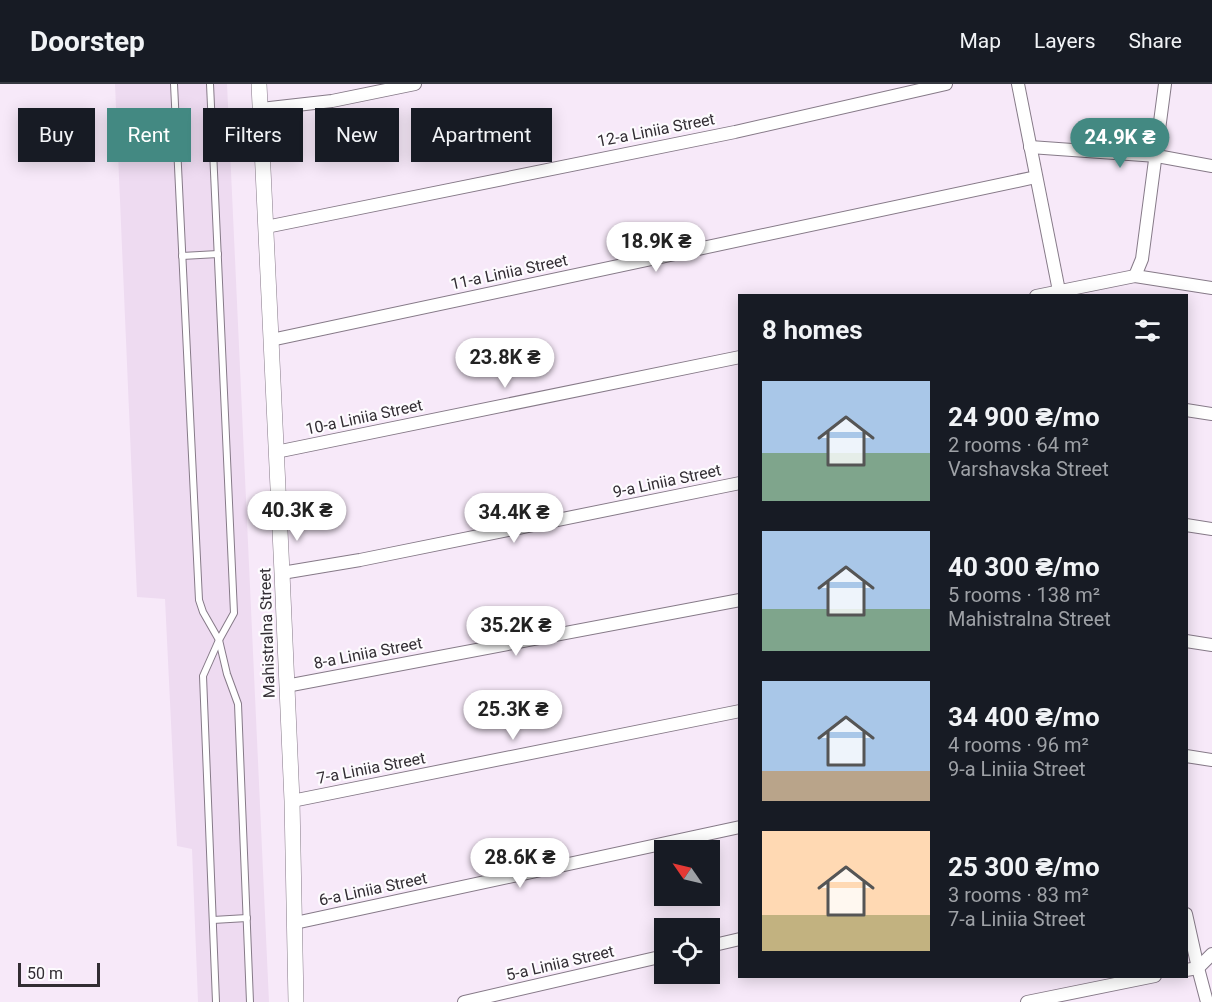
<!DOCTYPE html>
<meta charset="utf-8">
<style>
body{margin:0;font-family:Roboto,sans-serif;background:#20242c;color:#f1f3f6;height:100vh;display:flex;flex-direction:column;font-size:22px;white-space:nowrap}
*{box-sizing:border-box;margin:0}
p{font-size:20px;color:#9ea1a6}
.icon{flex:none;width:33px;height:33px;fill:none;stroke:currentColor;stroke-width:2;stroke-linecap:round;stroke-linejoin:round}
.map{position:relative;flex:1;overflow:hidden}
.drawer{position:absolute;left:738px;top:210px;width:450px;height:684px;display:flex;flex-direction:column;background:#171b24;border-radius:0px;box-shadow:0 3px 15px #0003}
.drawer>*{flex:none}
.banner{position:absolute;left:18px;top:24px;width:570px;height:54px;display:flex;gap:12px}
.needle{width:39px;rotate:304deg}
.controls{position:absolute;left:654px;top:756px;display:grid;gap:12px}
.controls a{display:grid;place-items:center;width:66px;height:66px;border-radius:0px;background:#171b24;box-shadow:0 3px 15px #0003;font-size:30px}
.scale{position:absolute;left:18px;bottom:15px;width:82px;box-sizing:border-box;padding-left:6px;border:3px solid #322d33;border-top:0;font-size:16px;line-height:21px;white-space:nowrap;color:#322d33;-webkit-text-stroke:4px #fdfbfe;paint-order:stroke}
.price{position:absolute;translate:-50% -51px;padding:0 14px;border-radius:21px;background:#fff;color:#222;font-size:20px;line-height:39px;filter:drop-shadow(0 2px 3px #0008)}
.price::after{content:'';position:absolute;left:50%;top:36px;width:18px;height:14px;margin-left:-9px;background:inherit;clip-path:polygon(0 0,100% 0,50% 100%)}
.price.on{background:#438982;color:#fff}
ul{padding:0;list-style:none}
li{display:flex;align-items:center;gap:18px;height:150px;padding:0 24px}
li span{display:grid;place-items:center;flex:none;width:168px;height:120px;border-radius:0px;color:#555}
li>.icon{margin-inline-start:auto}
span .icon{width:72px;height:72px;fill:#fffc;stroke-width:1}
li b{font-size:26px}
h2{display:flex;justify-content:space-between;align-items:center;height:72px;padding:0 24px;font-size:26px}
.tag{padding:0 21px;border-radius:0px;background:#171b24;box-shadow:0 3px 15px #0003;font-size:21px;line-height:54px}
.tag.on{background:#438982;color:#fff}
header{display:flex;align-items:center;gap:36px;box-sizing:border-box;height:84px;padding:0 30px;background:#171b24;border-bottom:2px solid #363941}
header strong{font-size:28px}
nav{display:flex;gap:33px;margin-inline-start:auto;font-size:21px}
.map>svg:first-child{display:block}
.built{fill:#eedbf1}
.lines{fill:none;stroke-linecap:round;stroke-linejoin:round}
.service-casing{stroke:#867a88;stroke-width:8}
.minor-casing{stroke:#867a88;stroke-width:14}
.tertiary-casing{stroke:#867a88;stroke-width:16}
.service{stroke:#fff;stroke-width:6}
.minor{stroke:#fff;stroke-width:12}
.tertiary{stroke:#fff;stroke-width:15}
.labels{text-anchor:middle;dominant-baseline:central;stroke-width:4.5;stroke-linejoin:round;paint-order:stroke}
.street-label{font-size:16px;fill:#322d33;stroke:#fdfbfe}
</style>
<header>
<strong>Doorstep</strong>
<nav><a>Map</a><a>Layers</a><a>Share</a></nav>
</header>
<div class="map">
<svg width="1212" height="918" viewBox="0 0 1212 918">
<rect width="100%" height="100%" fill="#f7e9f9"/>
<polygon class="built" points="115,0 227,0 269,918 198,918 192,765 177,762 165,515 137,513"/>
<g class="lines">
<defs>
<g id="service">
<polyline points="174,0 199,516 203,528 219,556 227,590 238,620 250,918"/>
<polyline points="210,0 234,529 219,556 203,592 216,918"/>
<polyline points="182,172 218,170"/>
<polyline points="213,836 247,834"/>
</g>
<g id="minor">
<polyline points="1018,0 1060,212"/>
<polyline points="261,25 332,17 415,0"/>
<polyline points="1030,63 1157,72 1212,82"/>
<polyline points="266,143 735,48 946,0"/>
<polyline points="1135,192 1142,175 1165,0"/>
<polyline points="1036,212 1135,192 1212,204"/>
<polyline points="271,256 1036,93"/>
<polyline points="1186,326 1212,330"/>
<polyline points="276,368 740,273"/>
<polyline points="1186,441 1212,445"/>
<polyline points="282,489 360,476 740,399"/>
<polyline points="1186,557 1212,561"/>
<polyline points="286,602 740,516"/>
<polyline points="1186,672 1212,676"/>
<polyline points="292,717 740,627"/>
<polyline points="1186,830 1198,884 1207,918"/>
<polyline points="295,839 740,743"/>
<polyline points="710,862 740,855"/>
<polyline points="1186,886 1198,884 1212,870"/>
<polyline points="464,918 664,872"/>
<polyline points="1027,918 1155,892"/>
</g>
<polyline id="tertiary" points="259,0 282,489 292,717 296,918"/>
</defs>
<use href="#service" class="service-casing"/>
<use href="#minor" class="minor-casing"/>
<use href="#tertiary" class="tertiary-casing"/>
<use href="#service" class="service"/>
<use href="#minor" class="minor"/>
<use href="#tertiary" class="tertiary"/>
</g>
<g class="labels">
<g class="street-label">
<text transform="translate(656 46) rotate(-11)">12-a Liniia Street</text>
<text transform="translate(509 188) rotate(-12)">11-a Liniia Street</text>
<text transform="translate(364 333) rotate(-12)">10-a Liniia Street</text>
<text transform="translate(667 397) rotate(-12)">9-a Liniia Street</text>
<text transform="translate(267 549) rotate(-92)">Mahistralna Street</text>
<text transform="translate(368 569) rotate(-11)">8-a Liniia Street</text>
<text transform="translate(371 684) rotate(-11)">7-a Liniia Street</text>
<text transform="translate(373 805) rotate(-12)">6-a Liniia Street</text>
<text transform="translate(560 879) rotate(-13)">5-a Liniia Street</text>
</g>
</g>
</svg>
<div class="controls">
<a><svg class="needle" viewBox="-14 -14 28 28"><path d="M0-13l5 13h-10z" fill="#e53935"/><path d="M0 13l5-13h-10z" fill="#9ea1a6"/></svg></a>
<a><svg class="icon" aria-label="locate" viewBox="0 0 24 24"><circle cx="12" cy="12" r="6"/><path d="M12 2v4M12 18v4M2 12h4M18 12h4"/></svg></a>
</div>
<div class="scale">50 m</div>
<b class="price on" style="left:1120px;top:85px">24.9K ₴</b>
<b class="price" style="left:656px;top:189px">18.9K ₴</b>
<b class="price" style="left:505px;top:305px">23.8K ₴</b>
<b class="price" style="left:297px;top:458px">40.3K ₴</b>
<b class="price" style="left:514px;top:460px">34.4K ₴</b>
<b class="price" style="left:516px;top:573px">35.2K ₴</b>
<b class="price" style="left:513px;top:657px">25.3K ₴</b>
<b class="price" style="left:520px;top:805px">28.6K ₴</b>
<div class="banner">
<a class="tag">Buy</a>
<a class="tag on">Rent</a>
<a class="tag">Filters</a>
<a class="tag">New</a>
<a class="tag">Apartment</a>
</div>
<section class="drawer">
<h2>8 homes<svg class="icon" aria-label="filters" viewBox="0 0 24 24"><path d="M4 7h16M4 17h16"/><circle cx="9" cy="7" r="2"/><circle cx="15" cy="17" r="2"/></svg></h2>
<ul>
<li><span style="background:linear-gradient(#a9c7e8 60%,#7fa58c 0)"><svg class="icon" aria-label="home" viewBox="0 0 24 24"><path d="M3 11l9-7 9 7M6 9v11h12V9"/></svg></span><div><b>24 900 ₴/mo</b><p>2 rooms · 64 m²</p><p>Varshavska Street</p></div></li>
<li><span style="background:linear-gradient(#a9c7e8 65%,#7fa58c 0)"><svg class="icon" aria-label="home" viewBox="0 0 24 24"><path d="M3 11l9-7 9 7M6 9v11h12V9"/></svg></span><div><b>40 300 ₴/mo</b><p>5 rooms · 138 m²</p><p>Mahistralna Street</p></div></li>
<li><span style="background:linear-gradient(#a9c7e8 75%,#b9a48a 0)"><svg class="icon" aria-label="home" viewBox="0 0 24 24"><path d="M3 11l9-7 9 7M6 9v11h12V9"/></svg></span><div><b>34 400 ₴/mo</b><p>4 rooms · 96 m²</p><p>9-a Liniia Street</p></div></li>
<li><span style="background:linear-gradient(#ffd9b3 70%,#c2b280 0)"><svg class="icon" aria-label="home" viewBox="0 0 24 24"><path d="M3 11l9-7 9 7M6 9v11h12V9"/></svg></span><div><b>25 300 ₴/mo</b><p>3 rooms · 83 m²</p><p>7-a Liniia Street</p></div></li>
</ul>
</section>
</div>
